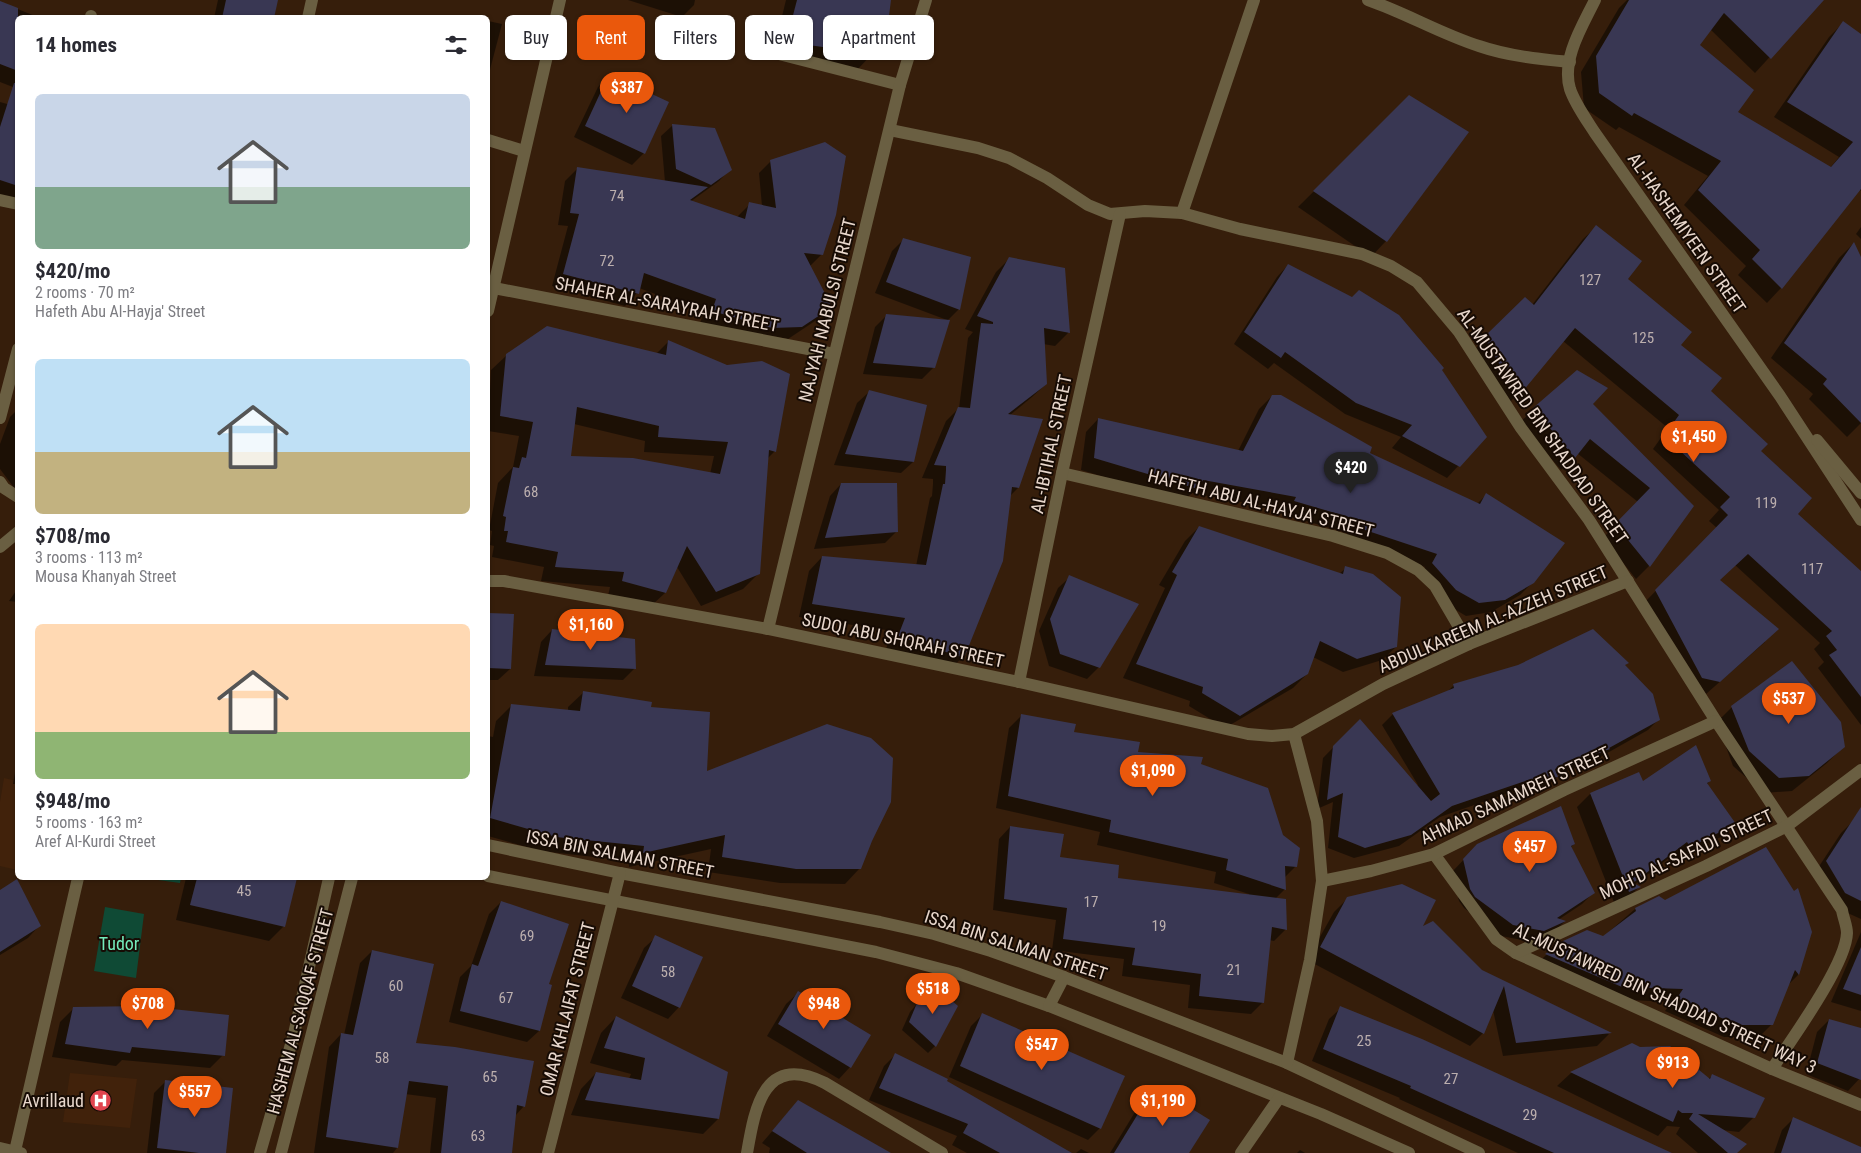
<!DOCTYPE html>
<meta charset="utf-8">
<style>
body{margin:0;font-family:"Roboto Condensed",sans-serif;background:#f7f7f7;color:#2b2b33;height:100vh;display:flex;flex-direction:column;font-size:19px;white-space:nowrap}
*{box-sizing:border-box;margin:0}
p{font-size:16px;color:#7c7c81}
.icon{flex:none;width:28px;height:28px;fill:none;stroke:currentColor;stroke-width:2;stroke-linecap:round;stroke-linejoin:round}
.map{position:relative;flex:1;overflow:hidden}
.drawer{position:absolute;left:15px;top:15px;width:475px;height:865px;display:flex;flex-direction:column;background:#fff;border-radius:8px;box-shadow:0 1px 4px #0004}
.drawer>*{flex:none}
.guide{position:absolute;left:505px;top:15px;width:475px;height:45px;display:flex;gap:10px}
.price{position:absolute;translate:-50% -42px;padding:0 11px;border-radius:18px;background:#ea580c;color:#fff;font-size:16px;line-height:32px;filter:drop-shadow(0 1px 2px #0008)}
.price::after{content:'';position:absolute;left:50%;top:30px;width:15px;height:11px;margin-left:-8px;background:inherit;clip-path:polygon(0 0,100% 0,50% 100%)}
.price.on{background:#222;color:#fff}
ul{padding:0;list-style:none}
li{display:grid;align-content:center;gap:10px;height:265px;padding:0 20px}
li span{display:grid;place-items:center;height:155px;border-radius:8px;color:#555}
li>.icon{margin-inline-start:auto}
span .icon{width:90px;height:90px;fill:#fffc;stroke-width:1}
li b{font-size:21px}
h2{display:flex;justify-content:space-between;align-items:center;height:60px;padding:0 20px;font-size:21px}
.chip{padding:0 18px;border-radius:8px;background:#fff;box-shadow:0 1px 4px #0004;font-size:18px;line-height:45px}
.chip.on{background:#ea580c;color:#fff}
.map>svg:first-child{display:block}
.built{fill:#41220b}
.green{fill:#0f4a35}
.shadow{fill:#0007;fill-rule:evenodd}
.building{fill:#393753;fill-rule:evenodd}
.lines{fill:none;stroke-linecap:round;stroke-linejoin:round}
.minor{stroke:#6a5f42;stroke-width:12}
.labels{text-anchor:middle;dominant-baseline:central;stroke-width:4;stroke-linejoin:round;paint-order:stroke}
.number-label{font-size:15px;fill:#bcafae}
.street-label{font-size:18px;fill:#e8d7cc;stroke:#160b04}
.park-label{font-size:18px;fill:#74ecbc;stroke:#160b04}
.poi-label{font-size:18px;fill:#e8d7cc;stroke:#160b04;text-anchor:end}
</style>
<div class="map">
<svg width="1861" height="1153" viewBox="0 0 1861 1153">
<rect width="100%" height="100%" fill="#361e0b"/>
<g class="built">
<polygon points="4,778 17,781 17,870 0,866 0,802"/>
<polygon points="70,1073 137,1079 130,1128 63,1122"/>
</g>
<g class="green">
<polygon points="144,878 181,878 180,883"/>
<polygon points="105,907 144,914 136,978 94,971"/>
</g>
<g class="shadow">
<polygon points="218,0 277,0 273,18 214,18"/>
<polygon points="628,0 695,0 694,5 682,17"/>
<polygon points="786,0 890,0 873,53 858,69 772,57"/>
<polygon points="1627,0 1822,0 1755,73 1710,29 1698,46 1737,113 1821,179 1839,157 1774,117 1829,37 1843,23 1861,35 1861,191 1859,189 1781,288 1767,303 1738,275 1746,266 1684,205 1708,176 1619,127 1616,130 1584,108 1581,72 1619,8"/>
<polygon points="0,2 40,18 18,18 18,89 0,82"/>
<polygon points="488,21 502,24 488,77"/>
<polygon points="609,76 644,153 632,165 574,137 598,87"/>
<polygon points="1409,97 1386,241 1371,257 1298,207"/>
<polygon points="0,102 18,107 18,194 11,200 0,197"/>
<polygon points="673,125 730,169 719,181 690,202 737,217 750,204 762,206 759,173 771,161 822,254 810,266 830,307 818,319 788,339 700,323 704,312 639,288 637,293 625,306 552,286 568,226 558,225 565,181 577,169 665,182 661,136"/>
<polygon points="1596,227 1626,279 1680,346 1710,391 1760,451 1796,514 1861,573 1861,725 1818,668 1824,662 1814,649 1820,643 1735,565 1719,580 1765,642 1706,694 1643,604 1717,528 1709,521 1719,510 1653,449 1668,428 1563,341 1505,408 1473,351 1525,299 1532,305 1583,239"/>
<polygon points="1861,227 1861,239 1856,234"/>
<polygon points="903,240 959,309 947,321 934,367 922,379 863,374 875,327 887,315 947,320 875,293 892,251"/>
<polygon points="1853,244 1861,260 1861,423 1847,437 1809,399 1813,394 1771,358 1839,258"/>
<polygon points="1009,259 1064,269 1068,333 1055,346 1043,344 1046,384 1032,397 1009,416 1018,488 1010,496 963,657 949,670 886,649 893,631 799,617 809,571 822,557 916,566 930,498 932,496 933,484 933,479 922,478 946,421 959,408 968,338 973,332 965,329 996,272"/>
<polygon points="1288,265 1440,370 1485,437 1447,478 1392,448 1401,437 1345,414 1274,363 1268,369 1234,344 1277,277"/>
<path d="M668,342l107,109 -8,8 -9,115 -15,15 -42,17 -24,-39 -12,26 -15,14 -42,-11 2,-9 -69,-6 3,-14 -52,-10 2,-11 -4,-1 2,-14 -3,-1 9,-47 15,-16 6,-31 -31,-5 3,-61 16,-15 149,-1zM574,424l71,17 -1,11 70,4 -4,18 -140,-17z"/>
<polygon points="1577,372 1591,404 1692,506 1649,566 1636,579 1603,538 1638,502 1577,453 1561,470 1520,422"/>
<polygon points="869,392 913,462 901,473 834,465 857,403"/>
<polygon points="1272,396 1368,453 1477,504 1486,495 1533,582 1520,595 1491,612 1466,616 1443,602 1420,576 1425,567 1344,540 1347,533 1282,514 1284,510 1192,493 1184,501 1081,470 1086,432 1098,419 1238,451 1259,409"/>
<polygon points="18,409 18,493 0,469 0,444 10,417"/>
<polygon points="841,484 897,531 885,543 814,549 830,496"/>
<polygon points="1199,527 1339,574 1346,568 1396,647 1382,660 1343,672 1313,657 1307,674 1293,688 1225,728 1189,706 1190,701 1123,678 1165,588 1159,585 1185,541"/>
<polygon points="1070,577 1099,667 1087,679 1049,666 1039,631 1058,588"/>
<polygon points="18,588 18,602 9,601"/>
<polygon points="488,614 513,615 510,669 498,680 488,680"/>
<polygon points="552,630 635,668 623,680 534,676 541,642"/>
<polygon points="1624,666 1659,719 1648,730 1602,756 1598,760 1556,775 1557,777 1546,787 1519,792 1517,790 1440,817 1399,846 1354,858 1328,848 1333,802 1317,809 1323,758 1360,720 1416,786 1418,785 1382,725 1393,714 1447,692 1454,685"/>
<polygon points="584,692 649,708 706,772 871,840 860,868 845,884 780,883 708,872 711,849 629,867 629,861 541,851 488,836 488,736 493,737 496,721 511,706 568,711 568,707"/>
<polygon points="1732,707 1843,747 1827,763 1792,791 1764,793 1733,766 1717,722"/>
<polygon points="1022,715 1136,753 1200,764 1281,836 1295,867 1284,878 1285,889 1275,899 1286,929 1274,941 1269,940 1262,1003 1251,1014 1188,1008 1190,985 1122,976 1124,959 1052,950 1056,920 993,910 999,839 1010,827 1058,858 1116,879 1249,895 1249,894 1214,883 1216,872 1097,845 1100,832 996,808 1009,728"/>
<polygon points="18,755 18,784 13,784"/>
<polygon points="1710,781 1707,784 1734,824 1721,837 1676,859 1674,854 1634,885 1639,887 1626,900 1615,905 1577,807 1590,794"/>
<polygon points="1854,820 1861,825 1861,919 1832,906 1814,874 1841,833"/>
<polygon points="1574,844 1571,847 1594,892 1582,904 1558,920 1564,922 1553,933 1532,942 1501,936 1464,908 1459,901 1452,872 1469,854"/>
<polygon points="186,878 295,878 284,926 269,941 176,920"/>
<polygon points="0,891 39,926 28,938 0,955"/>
<polygon points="1348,898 1421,928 1481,971 1609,1034 1597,1046 1503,1056 1493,1010 1483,1033 1470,1046 1307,960 1334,912"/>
<polygon points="1665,901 1810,932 1798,975 1788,985 1772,1024 1759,1037 1724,1037 1665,1011 1671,1002 1608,999 1534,967 1546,955 1563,942 1603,937 1635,909"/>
<polygon points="501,902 547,985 551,986 539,1031 527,1042 449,1022 460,977 471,966 489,914"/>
<polygon points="1861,932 1861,1011 1831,1002"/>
<polygon points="656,937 679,1007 668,1019 621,998 644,948"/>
<polygon points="372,951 415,1044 524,1106 515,1116 510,1153 430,1153 436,1098 405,1094 397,1148 393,1153 314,1153 329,1047 341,1034 344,1035 360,963"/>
<polygon points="932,986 956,1006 935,1046 928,1053 902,1030 910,1012"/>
<polygon points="798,993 850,1067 839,1079 767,1036 786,1004"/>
<polygon points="74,1008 223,1055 210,1068 122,1060 116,1066 52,1057 60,1022"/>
<polygon points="1341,1008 1662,1153 1518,1153 1399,1099 1400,1098 1312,1061 1329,1019"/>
<polygon points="982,1015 1100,1128 1088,1140 949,1077 971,1026"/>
<polygon points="616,1017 718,1119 703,1134 571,1115 581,1089 596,1073 629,1079 631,1074 590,1063 601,1033"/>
<polygon points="1829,1020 1861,1029 1861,1077 1848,1091 1806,1074 1817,1032"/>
<polygon points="1632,1045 1708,1079 1712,1076 1754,1117 1739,1132 1722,1130 1736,1153 1698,1153 1676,1134 1680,1127 1667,1126 1658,1136 1557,1086 1571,1073"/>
<polygon points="895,1055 945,1081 1030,1153 967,1153 952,1145 957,1136 869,1100 884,1066"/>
<polygon points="165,1082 224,1153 147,1153 154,1093"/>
<polygon points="1155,1088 1188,1153 1110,1153 1143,1099"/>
<polygon points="787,1114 873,1153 769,1153 770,1148 762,1143"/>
<polygon points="1793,1119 1847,1153 1774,1153 1782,1130"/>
<polygon points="1081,1149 1089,1153 1076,1153"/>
<polygon points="1300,1150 1305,1153 1297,1153"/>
</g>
<g class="building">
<polygon points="226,0 278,0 274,18 222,18"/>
<polygon points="797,0 891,0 889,16 874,54 786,42"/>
<polygon points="1629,0 1824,0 1771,59 1724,13 1700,45 1754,90 1738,112 1831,167 1853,142 1787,102 1843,21 1861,34 1861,189 1782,289 1752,259 1760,250 1698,190 1721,161 1634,113 1632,116 1599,93 1596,56"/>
<polygon points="0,1 18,8 18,71 0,64"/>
<polygon points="609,74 669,102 645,154 585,126"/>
<polygon points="14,83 18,83 18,186 0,180 0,127"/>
<polygon points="1409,95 1469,132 1387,242 1313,191"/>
<polygon points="672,124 715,128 732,170 711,185 676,169"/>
<polygon points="825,142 846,156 836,215 823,255 804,253 832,307 802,327 772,328 712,311 716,299 644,273 639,294 563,274 579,214 570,213 577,167 708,187 690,200 745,219 749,202 776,208 770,160"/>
<polygon points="1596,225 1642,261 1628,279 1692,332 1681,345 1722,378 1711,391 1768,444 1761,451 1812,498 1798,514 1861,571 1861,697 1829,655 1837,650 1826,636 1832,631 1748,554 1720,580 1779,629 1720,682 1702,678 1655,590 1728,515 1720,507 1730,497 1664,436 1679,415 1575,328 1518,397 1484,337 1525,297 1534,305"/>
<polygon points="903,238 971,257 960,310 886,282"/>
<polygon points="1854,242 1861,257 1861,423 1823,384 1827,379 1784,343"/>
<polygon points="1009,257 1065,268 1070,333 1044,328 1047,384 1008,414 1043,419 1019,488 1012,487 1003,561 964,658 898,636 905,618 812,604 822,556 926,565 943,484 945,484 946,470 946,466 934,465 958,407 970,408 981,323 993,324 993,322 977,316"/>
<polygon points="1288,264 1352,297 1359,290 1399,315 1444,368 1442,370 1487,437 1460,467 1402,436 1412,425 1356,403 1285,352 1281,358 1244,332"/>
<polygon points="886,314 950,320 935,368 873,363"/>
<path d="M547,326l119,29 2,-15 59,25 35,-4 28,13 -14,78 -7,-2 -9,124 -44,18 -29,-46 -21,47 -44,-12 2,-9 -69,-5 3,-15 -52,-10 2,-11h-4l2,-14 -3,-1 10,-49 6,1 3,-11 4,1 7,-36 -33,-6 6,-62zM577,407l82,19 -1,11 70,5 -8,32 -87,-16 -62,-2z"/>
<polygon points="1577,370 1608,388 1593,404 1694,506 1650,567 1615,524 1650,488 1590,439 1575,458 1533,408"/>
<polygon points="869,390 927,405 914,462 845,454"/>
<polygon points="1272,395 1281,395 1372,447 1370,453 1480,504 1486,493 1565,543 1534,583 1505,600 1479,603 1456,590 1432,563 1437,554 1356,527 1359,520 1294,501 1296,497 1203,480 1198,489 1094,458 1098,418 1243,451"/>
<polygon points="841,483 897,483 898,532 825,538"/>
<polygon points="1199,526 1343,574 1345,566 1373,574 1401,597 1397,647 1357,659 1320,641 1308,674 1240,716 1202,693 1203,687 1136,664 1177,575 1172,572"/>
<polygon points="1069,575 1139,604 1100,668 1060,654 1050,619"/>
<polygon points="488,613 514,614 511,669 488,668"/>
<polygon points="552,629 635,639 636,669 545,665"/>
<polygon points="1593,629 1629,663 1625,665 1653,694 1660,720 1609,748 1610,749 1555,769 1558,777 1530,782 1528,780 1452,806 1411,835 1365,848 1338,837 1343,793 1327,800 1333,746 1360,719 1431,801 1440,794 1392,713 1454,688 1453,684 1518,665"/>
<polygon points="1792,661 1841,722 1845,747 1809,776 1779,778 1749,751 1731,706"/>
<polygon points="583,691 652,702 651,707 710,712 707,771 827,724 871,738 893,758 891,802 872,841 861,869 796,869 722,857 725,835 643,853 644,846 556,837 490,818 511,704 580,711"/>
<polygon points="1021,714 1076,724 1074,732 1140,742 1138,752 1203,757 1201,764 1268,788 1283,835 1300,848 1297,867 1285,866 1286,890 1226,870 1228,859 1109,832 1111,820 1008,796"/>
<polygon points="1696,745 1711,781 1707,783 1736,824 1690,847 1687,842 1633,883 1641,887 1629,892 1590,793 1639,772 1643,781"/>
<polygon points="1561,806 1575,844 1571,846 1595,893 1557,918 1566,921 1544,931 1513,925 1475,897 1470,889 1463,859 1477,844"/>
<polygon points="1861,807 1861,901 1845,893 1826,861"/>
<polygon points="1010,826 1064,834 1060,857 1119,865 1118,878 1286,899 1287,930 1272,927 1264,1003 1199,996 1201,974 1132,965 1135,948 1063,939 1067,908 1004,899"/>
<polygon points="1766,847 1794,891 1798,888 1812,932 1799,975 1795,970 1773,1025 1737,1025 1677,998 1683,989 1622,987 1545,954 1563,941 1587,930 1603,936 1636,911 1635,908 1659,896 1665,900"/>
<polygon points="197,878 297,878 285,927 190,905"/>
<polygon points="17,879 41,926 0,952 0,890"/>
<polygon points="1402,884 1436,900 1423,926 1433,921 1482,970 1612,1033 1516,1043 1504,986 1484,1034 1320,947 1347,897"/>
<polygon points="501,901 569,924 549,984 552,985 540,1031 460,1011 472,964 478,966"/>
<polygon points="655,935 703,957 680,1008 632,986"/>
<polygon points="1861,947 1861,995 1843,989"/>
<polygon points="372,950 434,964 416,1043 455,1047 534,1061 525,1107 517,1105 512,1153 441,1153 448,1086 409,1081 398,1148 326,1137 341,1033 353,1035"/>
<polygon points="932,984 958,1006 936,1047 909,1022 917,1003"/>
<polygon points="798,991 871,1035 851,1068 778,1024"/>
<polygon points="144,1006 229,1015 225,1056 132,1047 130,1053 65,1044 73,1007"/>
<polygon points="1340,1006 1422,1039 1672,1153 1554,1153 1410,1088 1411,1086 1323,1049"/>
<polygon points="982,1013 1125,1076 1101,1129 960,1066"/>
<polygon points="616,1016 728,1072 719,1119 585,1100 596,1072 641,1080 645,1058 604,1048"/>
<polygon points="1829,1019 1861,1028 1861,1080 1817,1063"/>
<polygon points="1632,1043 1640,1047 1670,1046 1710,1079 1712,1074 1765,1098 1755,1118 1698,1114 1747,1144 1737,1153 1728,1153 1689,1119 1693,1113 1682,1113 1678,1110 1673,1122 1570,1072"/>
<polygon points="895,1053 948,1079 947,1081 1072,1153 1000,1153 963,1133 968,1124 879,1088"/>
<polygon points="165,1080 233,1088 226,1153 199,1153 157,1148"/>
<polygon points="1155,1086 1210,1120 1189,1153 1114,1153"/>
<polygon points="798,1100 891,1153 807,1153 772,1131"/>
<polygon points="1793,1117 1861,1147 1861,1153 1781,1153"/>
</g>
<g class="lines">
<g class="minor">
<path d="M1368,0c38,13 73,34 111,46 29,10 60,13 91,16"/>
<path d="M1595,0c-12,25 -34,59 -25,89 5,15 16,30 25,44l185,263 81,124"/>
<polyline points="91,18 91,16"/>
<polyline points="308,18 312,0"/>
<polyline points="775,53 900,85"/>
<path d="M890,130l88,18 31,10 38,20 41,27 22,9 35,-3 37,2 58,16 122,25 29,12 26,16 42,50 62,96 68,92 127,201 126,189c1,7 5,16 5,23 -1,32 -56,107 -75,136"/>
<polyline points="488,140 524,151"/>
<polyline points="0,200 18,204"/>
<polyline points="1182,213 1254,0"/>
<polyline points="494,288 834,354"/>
<polyline points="488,311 560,0"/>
<polyline points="0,418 18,349"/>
<polyline points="1817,440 1861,493"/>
<polyline points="1062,473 1333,536 1387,553 1418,570 1435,586 1469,644"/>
<polyline points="0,482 4,488 18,497"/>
<polyline points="0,547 18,532"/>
<polyline points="488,581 504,581 768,629 1019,682 1248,734 1272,736 1294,734 1383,684 1469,644 1628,581"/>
<polyline points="768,629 900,85 926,0"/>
<polyline points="1019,682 1062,473 1120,214"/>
<polyline points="488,845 620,873 880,922 934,934 991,951 1064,977 1287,1063 1479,1153"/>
<polyline points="1434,854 1496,939 1516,953 1772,1069 1861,1105"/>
<polyline points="488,876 876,952 956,973 1049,1006 1321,1114 1409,1153"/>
<polyline points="1322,881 1371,871 1434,854 1564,790 1716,721"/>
<polyline points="1516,953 1706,866 1787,826 1861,770"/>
<polyline points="1049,1006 1064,977"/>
<polyline points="1287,1063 1310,960 1322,881 1317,821 1294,734"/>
<polyline points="0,1148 21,1153"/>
<polyline points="15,1151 78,878"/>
<polyline points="260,1153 294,1034 329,878"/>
<polyline points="281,1153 352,878"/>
<polyline points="548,1153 620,873"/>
<path d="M747,1153c8,-46 17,-100 78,-70l117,70"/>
<polyline points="1241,1153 1279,1098"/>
</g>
</g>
<defs>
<symbol id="hospital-disc" viewBox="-11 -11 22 22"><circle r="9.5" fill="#e0444e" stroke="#160b04"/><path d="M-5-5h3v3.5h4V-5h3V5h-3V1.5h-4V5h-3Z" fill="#fff"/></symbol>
</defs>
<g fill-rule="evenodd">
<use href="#hospital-disc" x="88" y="1088" width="25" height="25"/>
</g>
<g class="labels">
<g class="number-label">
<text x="617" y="196">74</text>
<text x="607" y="261">72</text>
<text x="1590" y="280">127</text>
<text x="1643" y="338">125</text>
<text x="531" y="492">68</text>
<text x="1766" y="503">119</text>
<text x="1812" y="569">117</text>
<text x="244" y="891">45</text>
<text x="1091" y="902">17</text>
<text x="1159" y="926">19</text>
<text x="527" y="936">69</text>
<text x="1234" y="970">21</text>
<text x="668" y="972">58</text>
<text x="396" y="986">60</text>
<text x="506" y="998">67</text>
<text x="1364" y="1041">25</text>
<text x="382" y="1058">58</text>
<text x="490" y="1077">65</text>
<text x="1451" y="1079">27</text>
<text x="1530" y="1115">29</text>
<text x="478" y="1136">63</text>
</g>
<g class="street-label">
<text transform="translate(1687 233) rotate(55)">AL-HASHEMIYEEN STREET</text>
<text transform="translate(667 304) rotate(11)">SHAHER AL-SARAYRAH STREET</text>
<text transform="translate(827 310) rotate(-76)">NAJYAH NABULSI STREET</text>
<text transform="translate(1543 426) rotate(55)">AL-MUSTAWRED BIN SHADDAD STREET</text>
<text transform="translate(1051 444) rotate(-78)">AL-IBTIHAL STREET</text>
<text transform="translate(1261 503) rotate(14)">HAFETH ABU AL-HAYJA' STREET</text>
<text transform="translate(1493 619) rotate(-23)">ABDULKAREEM AL-AZZEH STREET</text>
<text transform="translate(903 640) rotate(12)">SUDQI ABU SHQRAH STREET</text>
<text transform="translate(1515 795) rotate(-25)">AHMAD SAMAMREH STREET</text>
<text transform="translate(620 854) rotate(11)">ISSA BIN SALMAN STREET</text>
<text transform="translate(1686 854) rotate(-25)">MOH’D AL-SAFADI STREET</text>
<text transform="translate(1016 945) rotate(18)">ISSA BIN SALMAN STREET</text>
<text transform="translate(1665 998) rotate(25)">AL-MUSTAWRED BIN SHADDAD STREET WAY 3</text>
<text transform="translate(567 1009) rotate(-76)">OMAR KHLAIFAT STREET</text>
<text transform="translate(300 1011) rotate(-75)">HASHEM AL-SAQQAF STREET</text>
</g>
<g class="park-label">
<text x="119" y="943">Tudor</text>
</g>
<g class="poi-label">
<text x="84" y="1100">Avrillaud</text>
</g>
</g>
</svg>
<b class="price" style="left:627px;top:114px">$387</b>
<b class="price" style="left:1694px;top:463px">$1,450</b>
<b class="price on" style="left:1351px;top:494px">$420</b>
<b class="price" style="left:591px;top:651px">$1,160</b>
<b class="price" style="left:1789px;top:725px">$537</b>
<b class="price" style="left:1153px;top:797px">$1,090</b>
<b class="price" style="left:1530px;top:873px">$457</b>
<b class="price" style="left:933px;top:1015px">$518</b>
<b class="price" style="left:148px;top:1030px">$708</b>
<b class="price" style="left:824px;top:1030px">$948</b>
<b class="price" style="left:1042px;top:1071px">$547</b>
<b class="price" style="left:1673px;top:1089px">$913</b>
<b class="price" style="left:195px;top:1118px">$557</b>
<b class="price" style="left:1163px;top:1127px">$1,190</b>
<div class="guide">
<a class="chip">Buy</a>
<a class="chip on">Rent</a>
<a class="chip">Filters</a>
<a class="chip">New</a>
<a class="chip">Apartment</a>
</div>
<section class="drawer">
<h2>14 homes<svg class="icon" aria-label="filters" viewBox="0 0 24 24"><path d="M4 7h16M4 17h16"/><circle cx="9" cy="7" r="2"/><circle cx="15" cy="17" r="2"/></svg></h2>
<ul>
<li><span style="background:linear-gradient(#c9d6e8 60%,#7fa58c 0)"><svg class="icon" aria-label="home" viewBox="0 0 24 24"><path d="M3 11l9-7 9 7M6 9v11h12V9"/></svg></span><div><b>$420/mo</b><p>2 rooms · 70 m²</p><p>Hafeth Abu Al-Hayja' Street</p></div></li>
<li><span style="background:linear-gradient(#bfe0f5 60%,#c2b280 0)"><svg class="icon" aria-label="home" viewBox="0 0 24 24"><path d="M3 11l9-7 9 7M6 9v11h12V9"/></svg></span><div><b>$708/mo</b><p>3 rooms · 113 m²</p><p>Mousa Khanyah Street</p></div></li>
<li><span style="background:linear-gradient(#ffd9b3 70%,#8fb573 0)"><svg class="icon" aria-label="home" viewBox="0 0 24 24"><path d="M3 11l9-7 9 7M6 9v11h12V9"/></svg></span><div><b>$948/mo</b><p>5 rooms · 163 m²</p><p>Aref Al-Kurdi Street</p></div></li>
</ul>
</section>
</div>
